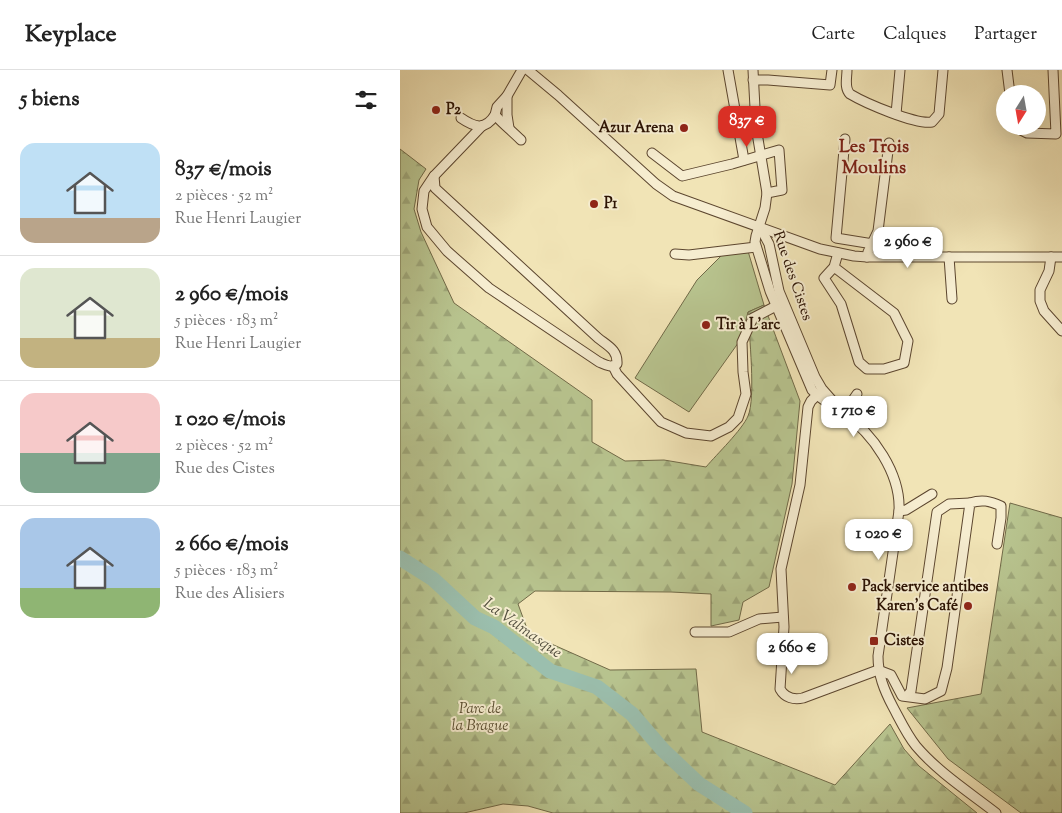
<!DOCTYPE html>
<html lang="fr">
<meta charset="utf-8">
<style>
body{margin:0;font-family:"Sorts Mill Goudy",serif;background:#f6f6f6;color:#222;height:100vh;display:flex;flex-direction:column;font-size:19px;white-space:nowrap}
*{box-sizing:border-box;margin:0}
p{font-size:16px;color:#767676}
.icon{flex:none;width:28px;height:28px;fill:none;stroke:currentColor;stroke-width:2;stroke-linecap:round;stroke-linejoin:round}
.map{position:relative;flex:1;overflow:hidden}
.drawer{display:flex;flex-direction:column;background:#fff;width:400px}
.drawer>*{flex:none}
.needle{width:32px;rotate:191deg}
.tools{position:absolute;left:596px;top:15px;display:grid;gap:10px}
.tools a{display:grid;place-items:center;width:50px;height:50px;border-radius:50%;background:#fff;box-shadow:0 5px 20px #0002;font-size:25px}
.price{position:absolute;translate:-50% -42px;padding:0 11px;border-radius:10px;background:#fff;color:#222;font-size:16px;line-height:32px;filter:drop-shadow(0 1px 2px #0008)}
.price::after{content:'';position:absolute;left:50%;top:30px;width:15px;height:11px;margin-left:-8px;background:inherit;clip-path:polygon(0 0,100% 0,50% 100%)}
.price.current{background:#d93025;color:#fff}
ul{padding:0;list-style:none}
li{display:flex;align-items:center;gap:15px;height:125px;padding:0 20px}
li+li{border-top:1px solid #e0e0e0}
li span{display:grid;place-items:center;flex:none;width:140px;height:100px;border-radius:15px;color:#555}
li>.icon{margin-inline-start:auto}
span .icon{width:60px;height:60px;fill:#fffc;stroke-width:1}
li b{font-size:21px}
h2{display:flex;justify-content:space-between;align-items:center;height:60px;padding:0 20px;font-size:21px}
header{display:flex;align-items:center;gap:30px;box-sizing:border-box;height:70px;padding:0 25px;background:#fff;border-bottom:1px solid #e0e0e0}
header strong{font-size:24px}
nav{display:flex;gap:28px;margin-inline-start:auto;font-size:18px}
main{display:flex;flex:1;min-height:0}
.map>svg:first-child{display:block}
.green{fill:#b8c48f;stroke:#716a48}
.forest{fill:url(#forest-firs);stroke:#716a48}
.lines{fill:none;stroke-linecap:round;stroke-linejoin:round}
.river{stroke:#9bbfae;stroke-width:15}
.minor-casing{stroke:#5c462f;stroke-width:11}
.minor{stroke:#f6edd0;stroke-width:9}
.poi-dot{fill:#8f2418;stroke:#f6edd0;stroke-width:2}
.labels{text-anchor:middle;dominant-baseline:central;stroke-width:4;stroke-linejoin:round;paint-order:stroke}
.poi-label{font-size:15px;font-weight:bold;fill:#2a1102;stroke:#f6edd0;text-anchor:start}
.street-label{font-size:15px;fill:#2a1102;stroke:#f6edd0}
.park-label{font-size:15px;font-style:italic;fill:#5c5033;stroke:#f6edd0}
.water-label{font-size:16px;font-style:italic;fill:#524e3e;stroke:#f6edd0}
.quarter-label{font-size:18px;font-weight:bold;fill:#7a1f14;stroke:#f6edd0}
</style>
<header>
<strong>Keyplace</strong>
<nav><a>Carte</a><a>Calques</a><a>Partager</a></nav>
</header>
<main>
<section class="drawer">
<h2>5 biens<svg class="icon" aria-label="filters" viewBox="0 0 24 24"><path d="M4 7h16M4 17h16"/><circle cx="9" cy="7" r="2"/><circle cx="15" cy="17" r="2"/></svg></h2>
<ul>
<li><span style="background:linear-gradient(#bfe0f5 75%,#b9a48a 0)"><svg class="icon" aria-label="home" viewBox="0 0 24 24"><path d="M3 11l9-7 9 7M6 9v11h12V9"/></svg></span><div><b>837 €/mois</b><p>2 pièces · 52 m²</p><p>Rue Henri Laugier</p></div></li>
<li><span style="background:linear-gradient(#dfe7d0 70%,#c2b280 0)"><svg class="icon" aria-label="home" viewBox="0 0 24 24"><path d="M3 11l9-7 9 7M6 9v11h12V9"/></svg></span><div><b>2 960 €/mois</b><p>5 pièces · 183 m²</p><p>Rue Henri Laugier</p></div></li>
<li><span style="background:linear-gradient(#f6c9c9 60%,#7fa58c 0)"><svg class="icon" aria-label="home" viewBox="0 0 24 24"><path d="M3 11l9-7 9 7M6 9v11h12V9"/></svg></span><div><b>1 020 €/mois</b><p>2 pièces · 52 m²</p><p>Rue des Cistes</p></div></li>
<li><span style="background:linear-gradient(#a9c7e8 70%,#8fb573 0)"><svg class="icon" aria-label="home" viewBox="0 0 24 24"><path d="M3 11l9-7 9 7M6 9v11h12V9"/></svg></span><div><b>2 660 €/mois</b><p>5 pièces · 183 m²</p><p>Rue des Alisiers</p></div></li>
</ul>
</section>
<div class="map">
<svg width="662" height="743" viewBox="0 0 662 743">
<defs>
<pattern id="forest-firs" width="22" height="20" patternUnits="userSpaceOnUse" patternTransform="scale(1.25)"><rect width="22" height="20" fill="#b8c48f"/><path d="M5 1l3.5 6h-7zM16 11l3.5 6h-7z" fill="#9ea77a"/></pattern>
</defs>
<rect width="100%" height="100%" fill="#f1e4b6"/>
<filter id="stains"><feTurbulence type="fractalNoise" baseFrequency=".004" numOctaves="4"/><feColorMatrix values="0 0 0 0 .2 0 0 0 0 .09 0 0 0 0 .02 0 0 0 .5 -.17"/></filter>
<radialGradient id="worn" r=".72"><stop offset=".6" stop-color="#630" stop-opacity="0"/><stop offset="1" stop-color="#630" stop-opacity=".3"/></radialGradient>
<polygon class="green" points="348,181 364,235 348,242 341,269 289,342 235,308 297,210 323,184"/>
<g class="forest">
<path d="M0,79l26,20 -7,11 -5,29 7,23 33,71 138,97v42l33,19 39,-1 42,7c11,-13 36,-37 42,-51 8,-18 1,-82 0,-104l16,-7 36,96 -8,83 -23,103 -26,15 -4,18 -28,6v-32l-40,-2 -136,-1 -17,13 11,30 81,36 86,-1 6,63 133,53 55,-61 14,25 15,17 58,47h-424l-25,-7 -25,-2 -39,9h-64z"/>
<polygon points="610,433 662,448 662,743 621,743 548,689 507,638 581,624"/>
</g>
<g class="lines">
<polyline class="river" points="0,488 33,509 75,548 94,557 150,601 197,617 232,644 263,680 299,714 345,743"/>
<defs>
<g id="minor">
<polyline points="128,0 158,25 256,114 273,126 420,179 454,186 467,187 662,187"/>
<polyline points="328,0 344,90"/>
<path d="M353,0l3,57 11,66 -2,15 -9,28 -1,6 15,49 42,99c9,10 20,15 31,23 30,20 58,61 56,98l-21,145c0,19 6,34 15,51 7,13 14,28 23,39 22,26 53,46 80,67"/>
<path d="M447,0c0,8 -3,18 3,24 15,9 66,31 82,28l7,-8 4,-44"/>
<polyline points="607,0 610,24"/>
<polyline points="353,10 368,10 430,15 432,0"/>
<polyline points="107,26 107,45 109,58"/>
<polyline points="496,44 500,0"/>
<path d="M61,48c13,9 24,13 34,-3"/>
<polyline points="613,56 627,63 656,64 653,0"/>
<polyline points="445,69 436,168 473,174"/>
<path d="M121,70c-9,-9 -18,-16 -26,-25l2,-8 10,-11 15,-26"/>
<polyline points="252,83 282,106 332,94 379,80 382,120 367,123"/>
<path d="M34,106l1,12 163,150c10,8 20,12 19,26 -7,4 -11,1 -18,-2l-110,-74 -42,-37 -20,-24 -5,-18 2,-18z"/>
<polyline points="34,106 82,56"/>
<polyline points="360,157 369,174 379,221 415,307 422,319 437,336"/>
<polyline points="275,184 289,185 356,177"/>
<polyline points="467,187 468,182 478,161 489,73"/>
<polyline points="549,187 552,229"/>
<polyline points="651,187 649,201 640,220 640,231 644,241 662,261"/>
<polyline points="434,197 424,208 441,234 459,292 467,299 484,299 504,293 508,271 494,243 434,197 438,183"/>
<polyline points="213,296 217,304 261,352 286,363 311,366 329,357 338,348 346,324 343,302 342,272 353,248 376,236"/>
<path d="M417,325l-6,6 -3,6 -8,78 -19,84 3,58 -4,62c5,9 14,11 23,9l75,-28"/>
<polyline points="444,343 457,324"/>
<polyline points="499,441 506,440 532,424"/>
<polyline points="295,562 329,562 359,549 383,547"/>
<path d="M478,600l13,5 11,21 23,3 16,-8 6,-23 23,-165c12,-4 20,-2 31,3v12l-4,26"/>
<polyline points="507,626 511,621 537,442 549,434 570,433"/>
</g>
</defs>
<use href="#minor" class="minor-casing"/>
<use href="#minor" class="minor"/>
</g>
<g class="poi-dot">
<circle cx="36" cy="40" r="5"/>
<circle cx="284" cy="58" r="5"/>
<circle cx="194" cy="134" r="5"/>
<circle cx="306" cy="255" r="5"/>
<circle cx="452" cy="517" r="5"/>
<circle cx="568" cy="536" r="5"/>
<rect x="469" y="566" width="10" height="10" rx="2.5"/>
</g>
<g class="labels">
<g class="poi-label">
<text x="46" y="40">P2</text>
<text x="274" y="58" text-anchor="end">Azur Arena</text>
<text x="204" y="134">P1</text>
<text x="316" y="255">Tir à L'arc</text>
<text x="462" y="517">Pack service antibes</text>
<text x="558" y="536" text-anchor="end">Karen's Café</text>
<text x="484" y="571">Cistes</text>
</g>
<g class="street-label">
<text transform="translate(392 206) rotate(71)">Rue des Cistes</text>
</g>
<g class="park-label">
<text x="80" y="639">Parc de<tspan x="80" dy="17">la Brague</tspan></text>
</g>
<g class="water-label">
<text transform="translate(122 559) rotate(35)">La Valmasque</text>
</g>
<g class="quarter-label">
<text x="474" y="78">Les Trois<tspan x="474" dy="21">Moulins</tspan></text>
</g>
</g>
<rect width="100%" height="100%" filter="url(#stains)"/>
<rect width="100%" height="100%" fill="url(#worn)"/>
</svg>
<div class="tools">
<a><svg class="needle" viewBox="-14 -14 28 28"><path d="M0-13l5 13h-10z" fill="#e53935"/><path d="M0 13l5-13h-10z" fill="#767676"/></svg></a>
</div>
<b class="price current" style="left:347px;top:78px">837 €</b>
<b class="price" style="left:508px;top:199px">2 960 €</b>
<b class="price" style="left:454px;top:368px">1 710 €</b>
<b class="price" style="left:479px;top:491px">1 020 €</b>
<b class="price" style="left:392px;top:605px">2 660 €</b>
</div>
</main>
